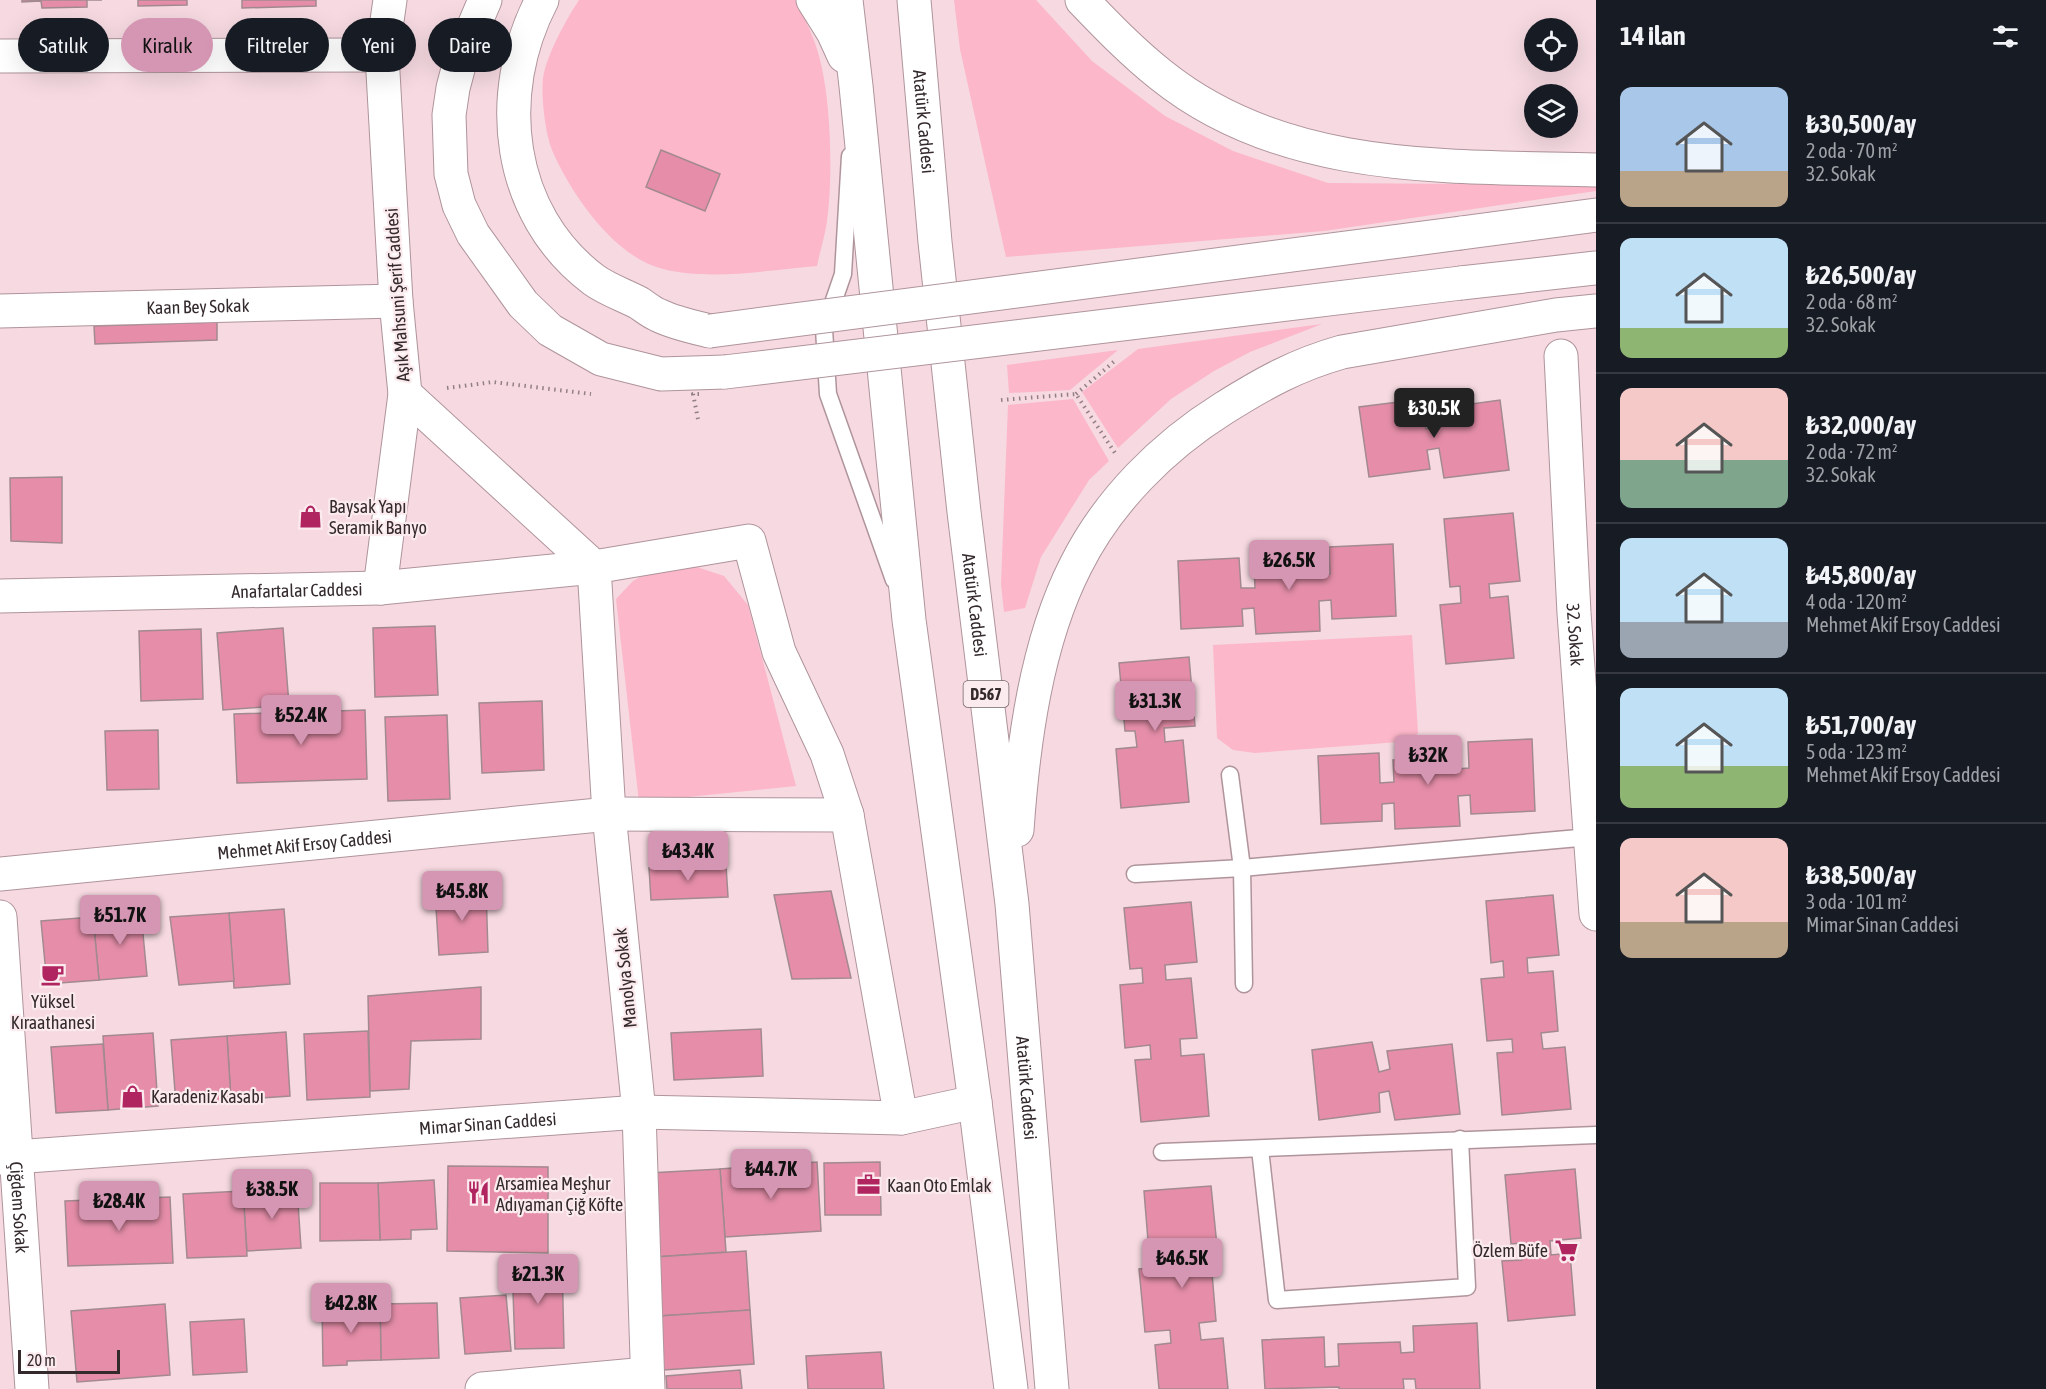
<!DOCTYPE html>
<html lang="tr">
<meta charset="utf-8">
<style>
body{margin:0;font-family:"Asap Condensed",sans-serif;background:#20242c;color:#f1f3f6;height:100vh;display:flex;flex-direction:column;font-size:22px;white-space:nowrap}
*{box-sizing:border-box;margin:0}
p{font-size:20px;color:#9ea1a6}
.icon{flex:none;width:33px;height:33px;fill:none;stroke:currentColor;stroke-width:2;stroke-linecap:round;stroke-linejoin:round}
.map{position:relative;flex:1;overflow:hidden}
.panel{display:flex;flex-direction:column;background:#171b24;width:450px}
.panel>*{flex:none}
.guide{position:absolute;left:18px;top:18px;width:570px;height:54px;display:flex;gap:12px}
.tools{position:absolute;left:1524px;top:18px;display:grid;gap:12px}
.tools a{display:grid;place-items:center;width:54px;height:54px;border-radius:50%;background:#171b24;box-shadow:0 6px 24px #0002;font-size:30px}
.scale{position:absolute;left:18px;bottom:15px;width:102px;box-sizing:border-box;padding-left:6px;border:3px solid #342a2c;border-top:0;font-size:16px;line-height:21px;white-space:nowrap;color:#342a2c;-webkit-text-stroke:4px #fbeaee;paint-order:stroke}
.price{position:absolute;translate:-50% -51px;padding:0 14px;border-radius:6px;background:#d496b2;color:#111;font-size:20px;line-height:39px;filter:drop-shadow(0 2px 3px #0008)}
.price::after{content:'';position:absolute;left:50%;top:36px;width:18px;height:14px;margin-left:-9px;background:inherit;clip-path:polygon(0 0,100% 0,50% 100%)}
.price.current{background:#222;color:#fff}
ul{padding:0;list-style:none}
li{display:flex;align-items:center;gap:18px;height:150px;padding:0 24px}
li+li{border-top:2px solid #363941}
li span{display:grid;place-items:center;flex:none;width:168px;height:120px;border-radius:12px;color:#555}
li>.icon{margin-inline-start:auto}
span .icon{width:72px;height:72px;fill:#fffc;stroke-width:1}
li b{font-size:26px}
h2{display:flex;justify-content:space-between;align-items:center;height:72px;padding:0 24px;font-size:26px}
.pill{padding:0 21px;border-radius:27px;background:#171b24;box-shadow:0 6px 24px #0002;font-size:21px;line-height:54px}
.pill.current{background:#d496b2;color:#111}
main{display:flex;flex:1;min-height:0}
.map>svg:first-child{display:block}
.green{fill:#fcb7ca}
.building{fill:#e68ea9;stroke:#a38990;stroke-width:1.5}
.lines{fill:none;stroke-linecap:round;stroke-linejoin:round}
.lane-casing{stroke:#af949b;stroke-width:19}
.street-casing{stroke:#af949b;stroke-width:35}
.secondary-casing{stroke:#af949b;stroke-width:35}
.highway-casing{stroke:#af949b;stroke-width:35}
.path{stroke:#938085;stroke-width:4;stroke-dasharray:1.5 4.5;stroke-linecap:butt}
.lane{stroke:#fff;stroke-width:16}
.street{stroke:#fff;stroke-width:33}
.secondary{stroke:#fff;stroke-width:33}
.highway{stroke:#fff;stroke-width:33}
.highway-bridge-casing{stroke:#af949b;stroke-width:35;stroke-linecap:butt}
.path-bridge{stroke:#938085;stroke-width:4;stroke-dasharray:1.5 4.5;stroke-linecap:butt}
.highway-bridge{stroke:#fff;stroke-width:33}
.labels{text-anchor:middle;dominant-baseline:central;stroke-width:4.5;stroke-linejoin:round;paint-order:stroke}
.shield{fill:#fbeaee;stroke:#706466;stroke-width:1.5}
.shield-label{font-size:16px;font-weight:bold;fill:#342a2c}
.street-label{font-size:18px;fill:#342a2c;stroke:#fbeaee}
.poi-label{font-size:18px;fill:#342a2c;stroke:#fbeaee;text-anchor:start}
</style>
<main>
<div class="map">
<svg width="1596" height="1389" viewBox="0 0 1596 1389">
<rect width="100%" height="100%" fill="#f6d9e1"/>
<g class="green">
<path d="M579,0h216c11,20 21,41 26,64 10,42 12,114 6,157 -2,15 -7,30 -10,45 -50,4 -106,15 -154,3 -49,-12 -92,-75 -111,-119 -7,-18 -11,-53 -9,-72 4,-24 23,-58 36,-78z"/>
<polygon points="954,0 1036,0 1092,61 1165,116 1233,151 1328,183 1596,185 1596,191 1324,231 1006,257 960,49"/>
<polygon points="1322,324 1250,352 1214,371 1171,399 1118,448 1082,392 1138,349"/>
<polygon points="1118,350 1070,390 1009,393 1007,365"/>
<polygon points="1073,399 1109,461 1089,480 1041,557 1025,608 1004,612 1001,584 1008,405"/>
<polygon points="691,565 724,576 748,605 796,786 639,802 616,599 633,581 660,566"/>
<polygon points="1412,635 1418,733 1412,741 1255,753 1233,750 1217,738 1213,645"/>
</g>
<g class="building">
<polygon points="22,0 102,0 87,0 87,7 42,8 41,1 22,2"/>
<polygon points="138,0 187,0 187,5 138,6"/>
<polygon points="242,0 316,0 316,6 242,8"/>
<polygon points="661,150 720,174 705,211 646,187"/>
<polygon points="217,322 217,340 95,344 94,326"/>
<polygon points="1422,399 1426,429 1439,427 1436,409 1500,400 1509,470 1444,478 1439,448 1427,450 1430,469 1369,477 1359,407"/>
<polygon points="62,477 62,543 11,541 10,478"/>
<polygon points="1513,513 1520,581 1489,584 1490,598 1508,596 1514,658 1446,664 1440,605 1461,603 1460,586 1450,587 1444,519"/>
<polygon points="1393,544 1396,616 1332,619 1331,600 1319,601 1320,631 1256,634 1254,608 1242,609 1243,626 1181,629 1178,561 1239,558 1241,588 1255,588 1254,565 1316,563 1316,574 1330,574 1329,547"/>
<polygon points="435,626 438,695 375,697 373,628"/>
<polygon points="283,628 289,705 223,710 217,633"/>
<polygon points="201,629 203,699 141,701 139,631"/>
<polygon points="1189,657 1195,726 1164,728 1165,742 1183,740 1189,802 1121,808 1116,749 1137,747 1135,731 1125,731 1119,663"/>
<polygon points="542,701 544,770 482,773 479,703"/>
<polygon points="365,710 367,779 237,783 234,714"/>
<polygon points="447,715 450,799 388,801 385,717"/>
<polygon points="158,730 159,789 107,790 105,731"/>
<polygon points="1532,739 1535,811 1471,814 1470,795 1458,796 1460,826 1395,829 1394,803 1382,804 1382,821 1321,824 1318,756 1379,753 1380,783 1394,782 1393,760 1455,758 1456,769 1469,768 1468,742"/>
<polygon points="726,865 728,897 651,900 649,868"/>
<polygon points="486,889 488,952 439,955 435,892"/>
<polygon points="831,891 851,978 792,979 774,895"/>
<polygon points="1553,895 1559,955 1527,958 1528,973 1553,971 1558,1031 1541,1033 1543,1049 1565,1047 1571,1109 1502,1115 1497,1053 1513,1052 1512,1039 1487,1041 1481,979 1504,977 1503,961 1491,963 1486,901"/>
<polygon points="1191,902 1197,962 1165,965 1166,980 1191,978 1197,1038 1180,1039 1181,1056 1204,1054 1209,1116 1141,1122 1135,1060 1151,1059 1150,1045 1125,1048 1120,985 1143,983 1142,968 1130,969 1124,908"/>
<polygon points="284,909 290,984 234,988 229,913"/>
<polygon points="141,913 147,976 99,980 93,917"/>
<polygon points="229,913 234,981 179,985 170,917"/>
<polygon points="93,917 99,980 47,984 41,921"/>
<polygon points="481,987 481,1039 411,1041 409,1089 370,1091 368,996"/>
<polygon points="761,1029 763,1076 674,1080 671,1033"/>
<polygon points="368,1031 370,1097 307,1100 304,1034"/>
<polygon points="286,1032 290,1096 231,1100 227,1036"/>
<polygon points="153,1033 158,1106 108,1110 103,1036"/>
<polygon points="227,1036 231,1100 176,1104 171,1040"/>
<polygon points="1372,1042 1379,1072 1390,1069 1387,1051 1452,1044 1460,1114 1395,1120 1389,1091 1379,1093 1380,1112 1319,1120 1312,1050"/>
<polygon points="103,1044 108,1110 56,1113 51,1047"/>
<polygon points="817,1162 821,1231 725,1237 720,1169"/>
<polygon points="880,1162 881,1215 825,1215 824,1163"/>
<polygon points="448,1166 548,1167 548,1253 447,1251"/>
<polygon points="720,1169 726,1252 655,1257 649,1173"/>
<polygon points="1575,1169 1581,1238 1550,1241 1551,1255 1570,1253 1575,1315 1508,1321 1502,1261 1522,1260 1521,1243 1511,1244 1505,1175"/>
<polygon points="434,1180 437,1229 411,1230 411,1239 380,1240 378,1183"/>
<polygon points="320,1183 378,1183 380,1240 320,1241"/>
<polygon points="1211,1186 1217,1246 1185,1249 1186,1264 1211,1261 1216,1321 1199,1323 1201,1340 1223,1338 1228,1389 1159,1389 1155,1345 1171,1343 1170,1330 1145,1332 1139,1269 1162,1267 1161,1252 1149,1253 1144,1191"/>
<polygon points="297,1188 301,1248 247,1251 243,1191"/>
<polygon points="243,1191 247,1256 187,1258 183,1194"/>
<polygon points="170,1197 173,1263 68,1266 65,1201"/>
<polygon points="746,1251 750,1310 659,1316 655,1257"/>
<polygon points="562,1261 564,1348 515,1349 512,1263"/>
<polygon points="506,1295 511,1351 465,1354 460,1298"/>
<polygon points="437,1303 439,1358 381,1360 380,1304"/>
<polygon points="165,1304 170,1375 77,1382 71,1311"/>
<polygon points="380,1304 381,1360 347,1361 347,1365 323,1366 322,1306"/>
<polygon points="750,1310 754,1364 663,1370 659,1316"/>
<polygon points="244,1319 247,1372 193,1375 190,1322"/>
<polygon points="1477,1323 1480,1389 1416,1389 1415,1379 1403,1379 1404,1389 1339,1389 1339,1387 1265,1389 1262,1340 1324,1337 1325,1367 1339,1366 1338,1344 1400,1342 1401,1353 1414,1352 1413,1326"/>
<polygon points="881,1352 884,1389 808,1389 806,1356"/>
<polygon points="740,1370 742,1389 667,1389 666,1376"/>
</g>
<g class="lines">
<defs>
<g id="lane">
<polyline points="850,156 843,274 824,329 828,394 894,580"/>
<polyline points="1230,775 1242,868 1244,984"/>
<polyline points="1135,874 1242,868 1590,837"/>
<polyline points="1260,1149 1277,1300 1467,1287 1460,1139"/>
<polyline points="1162,1152 1596,1135"/>
</g>
<g id="street">
<polyline points="0,56 382,55"/>
<path id="s1" d="M0,311l396,-10"/>
<path id="s2" d="M1561,356l13,257 22,301"/>
<polyline points="609,814 847,815 901,1118"/>
<path id="s3" d="M0,917l32,472"/>
<polyline points="482,1389 647,1374"/>
<polyline points="648,1389 639,1112 609,814 594,567 749,541 779,652 827,754 847,815"/>
</g>
<g id="secondary">
<polyline points="405,394 594,567"/>
<polyline points="380,588 405,394 396,301 382,55 390,0"/>
<path id="s4" d="M0,596l380,-8 214,-21"/>
<path id="s5" d="M0,874l609,-60"/>
<path id="s6" d="M0,1158l639,-46 262,6 74,-16"/>
</g>
<g id="highway">
<polyline points="485,0 462,54 453,88 449,115 451,174 459,205 473,234 523,304 550,330 601,359 661,374 725,372"/>
<path d="M542,0c-49,94 -36,214 52,280 14,10 30,15 45,23 6,4 12,9 19,12 16,8 35,12 52,16"/>
<polyline points="813,0 833,32 844,56"/>
<polyline points="846,0 856,86 909,620 975,1102 1011,1389"/>
<path id="s7" d="M914,0l21,242 29,270 48,392 40,485"/>
<path d="M1082,0c25,26 50,52 79,75 123,99 286,91 435,95"/>
<polyline points="1461,233 1596,215"/>
<polyline points="1461,283 1596,268"/>
<path d="M1017,830c6,-86 19,-187 59,-265 32,-64 87,-119 148,-157 40,-25 72,-43 118,-56l214,-37 40,-4"/>
</g>
</defs>
<use href="#lane" class="lane-casing"/>
<use href="#street" class="street-casing"/>
<use href="#secondary" class="secondary-casing"/>
<use href="#highway" class="highway-casing"/>
<g class="path">
<polyline points="447,388 493,382 591,394"/>
<polyline points="1001,400 1076,394 1115,453"/>
</g>
<use href="#lane" class="lane"/>
<use href="#street" class="street"/>
<use href="#secondary" class="secondary"/>
<use href="#highway" class="highway"/>
<defs>
<g id="highway-bridge">
<polyline points="710,331 1461,233"/>
<polyline points="725,372 1461,283"/>
</g>
</defs>
<use href="#highway-bridge" class="highway-bridge-casing"/>
<g class="path-bridge">
<polyline points="1076,394 1117,359"/>
<polyline points="698,419 693,394 699,394"/>
</g>
<use href="#highway-bridge" class="highway-bridge"/>
</g>
<defs>
<symbol id="shop-bare" viewBox="-9 -9 18 18"><path d="M-5-2.5h2.3a2.7 3.5 0 0 1 5.4 0H5L5.5 6h-11ZM-1.5-2.5h3a1.5 2.3 0 0 0-3 0Z" fill="#b02460" stroke="#fbeaee" stroke-width="2.5" paint-order="stroke"/></symbol>
<symbol id="cafe-bare" viewBox="-9 -9 18 18"><path d="M-5.5-4.5H6V0H3Q3 3.5 0 3.5H-2.5Q-5.5 3.5-5.5 0ZM3-3.2v2h1.7v-2ZM-6 4.5H4V6H-6Z" fill="#b02460" stroke="#fbeaee" stroke-width="2.5" paint-order="stroke"/></symbol>
<symbol id="office-bare" viewBox="-9 -9 18 18"><path d="M-6-3h4V-5.5h4V-3h4V5H-6ZM-1-4.5V-3h2v-1.5ZM-6 0V1H6V0Z" fill="#b02460" stroke="#fbeaee" stroke-width="2.5" paint-order="stroke"/></symbol>
<symbol id="restaurant-bare" viewBox="-9 -9 18 18"><path d="M-5-6h1v4h1v-4h1v4h1v-4h1v5L-1.5 .5V6h-2V.5L-5-1ZM5-6V6H3V1.5H1.5Q1.5-4 5-6Z" fill="#b02460" stroke="#fbeaee" stroke-width="2.5" paint-order="stroke"/></symbol>
<symbol id="supermarket-bare" viewBox="-9 -9 18 18"><path d="M-6-5.5h2.5l.6 2H6L4.5 2H-2.5L-4.4-4H-6ZM-1.5 3.2a1.3 1.3 0 1 0 .1 0ZM3 3.2a1.3 1.3 0 1 0 .1 0Z" fill="#b02460" stroke="#fbeaee" stroke-width="2.5" paint-order="stroke"/></symbol>
</defs>
<g fill-rule="evenodd">
<use href="#shop-bare" x="294" y="500" width="33" height="33"/>
<use href="#cafe-bare" x="36" y="958" width="33" height="33"/>
<use href="#shop-bare" x="116" y="1080" width="33" height="33"/>
<use href="#office-bare" x="852" y="1168" width="33" height="33"/>
<use href="#restaurant-bare" x="462" y="1176" width="33" height="33"/>
<use href="#supermarket-bare" x="1550" y="1234" width="33" height="33"/>
</g>
<g class="labels">
<rect class="shield" x="963.5" y="681" width="45" height="26" rx="4.5"/>
<g class="shield-label">
<text x="986" y="694">D567</text>
</g>
<g class="street-label">
<text stroke="none"><textPath href="#s7" startOffset="122">Atatürk Caddesi</textPath></text>
<text transform="translate(397 295) rotate(-94)">Aşık Mahsuni Şerif Caddesi</text>
<text stroke="none"><textPath href="#s1" startOffset="198">Kaan Bey Sokak</textPath></text>
<text stroke="none"><textPath href="#s4" startOffset="297">Anafartalar Caddesi</textPath></text>
<text stroke="none"><textPath href="#s7" startOffset="608">Atatürk Caddesi</textPath></text>
<text stroke="none"><textPath href="#s2" startOffset="279">32. Sokak</textPath></text>
<text stroke="none"><textPath href="#s5" startOffset="306">Mehmet Akif Ersoy Caddesi</textPath></text>
<text transform="translate(625 978) rotate(-96)">Manolya Sokak</text>
<text stroke="none"><textPath href="#s7" startOffset="1094">Atatürk Caddesi</textPath></text>
<text stroke="none"><textPath href="#s6" startOffset="489">Mimar Sinan Caddesi</textPath></text>
<text stroke="none"><textPath href="#s3" startOffset="291">Çiğdem Sokak</textPath></text>
</g>
<g class="poi-label">
<text x="329" y="506">Baysak Yapı<tspan x="329" dy="21">Seramik Banyo</tspan></text>
<text x="53" y="1001" text-anchor="middle">Yüksel<tspan x="53" dy="21">Kıraathanesi</tspan></text>
<text x="151" y="1096">Karadeniz Kasabı</text>
<text x="496" y="1183">Arsamiea Meşhur<tspan x="496" dy="21">Adıyaman Çiğ Köfte</tspan></text>
<text x="887" y="1185">Kaan Oto Emlak</text>
<text x="1548" y="1250" text-anchor="end">Özlem Büfe</text>
</g>
</g>
</svg>
<div class="tools">
<a><svg class="icon" aria-label="locate" viewBox="0 0 24 24"><circle cx="12" cy="12" r="6"/><path d="M12 2v4M12 18v4M2 12h4M18 12h4"/></svg></a>
<a><svg class="icon" aria-label="layers" viewBox="0 0 24 24"><path d="M12 4l9 5-9 5-9-5zM3 14l9 5 9-5"/></svg></a>
</div>
<div class="scale">20 m</div>
<b class="price current" style="left:1434px;top:439px">₺30.5K</b>
<b class="price" style="left:1289px;top:591px">₺26.5K</b>
<b class="price" style="left:1155px;top:732px">₺31.3K</b>
<b class="price" style="left:301px;top:746px">₺52.4K</b>
<b class="price" style="left:1428px;top:786px">₺32K</b>
<b class="price" style="left:688px;top:882px">₺43.4K</b>
<b class="price" style="left:462px;top:922px">₺45.8K</b>
<b class="price" style="left:120px;top:946px">₺51.7K</b>
<b class="price" style="left:771px;top:1200px">₺44.7K</b>
<b class="price" style="left:272px;top:1220px">₺38.5K</b>
<b class="price" style="left:119px;top:1232px">₺28.4K</b>
<b class="price" style="left:1182px;top:1289px">₺46.5K</b>
<b class="price" style="left:538px;top:1305px">₺21.3K</b>
<b class="price" style="left:351px;top:1334px">₺42.8K</b>
<div class="guide">
<a class="pill">Satılık</a>
<a class="pill current">Kiralık</a>
<a class="pill">Filtreler</a>
<a class="pill">Yeni</a>
<a class="pill">Daire</a>
</div>
</div>
<section class="panel">
<h2>14 ilan<svg class="icon" aria-label="filters" viewBox="0 0 24 24"><path d="M4 7h16M4 17h16"/><circle cx="9" cy="7" r="2"/><circle cx="15" cy="17" r="2"/></svg></h2>
<ul>
<li><span style="background:linear-gradient(#a9c7e8 70%,#b9a48a 0)"><svg class="icon" aria-label="home" viewBox="0 0 24 24"><path d="M3 11l9-7 9 7M6 9v11h12V9"/></svg></span><div><b>₺30,500/ay</b><p>2 oda · 70 m²</p><p>32. Sokak</p></div></li>
<li><span style="background:linear-gradient(#bfe0f5 75%,#8fb573 0)"><svg class="icon" aria-label="home" viewBox="0 0 24 24"><path d="M3 11l9-7 9 7M6 9v11h12V9"/></svg></span><div><b>₺26,500/ay</b><p>2 oda · 68 m²</p><p>32. Sokak</p></div></li>
<li><span style="background:linear-gradient(#f6c9c9 60%,#7fa58c 0)"><svg class="icon" aria-label="home" viewBox="0 0 24 24"><path d="M3 11l9-7 9 7M6 9v11h12V9"/></svg></span><div><b>₺32,000/ay</b><p>2 oda · 72 m²</p><p>32. Sokak</p></div></li>
<li><span style="background:linear-gradient(#bfe0f5 70%,#9aa5b1 0)"><svg class="icon" aria-label="home" viewBox="0 0 24 24"><path d="M3 11l9-7 9 7M6 9v11h12V9"/></svg></span><div><b>₺45,800/ay</b><p>4 oda · 120 m²</p><p>Mehmet Akif Ersoy Caddesi</p></div></li>
<li><span style="background:linear-gradient(#bfe0f5 65%,#8fb573 0)"><svg class="icon" aria-label="home" viewBox="0 0 24 24"><path d="M3 11l9-7 9 7M6 9v11h12V9"/></svg></span><div><b>₺51,700/ay</b><p>5 oda · 123 m²</p><p>Mehmet Akif Ersoy Caddesi</p></div></li>
<li><span style="background:linear-gradient(#f6c9c9 70%,#b9a48a 0)"><svg class="icon" aria-label="home" viewBox="0 0 24 24"><path d="M3 11l9-7 9 7M6 9v11h12V9"/></svg></span><div><b>₺38,500/ay</b><p>3 oda · 101 m²</p><p>Mimar Sinan Caddesi</p></div></li>
</ul>
</section>
</main>
